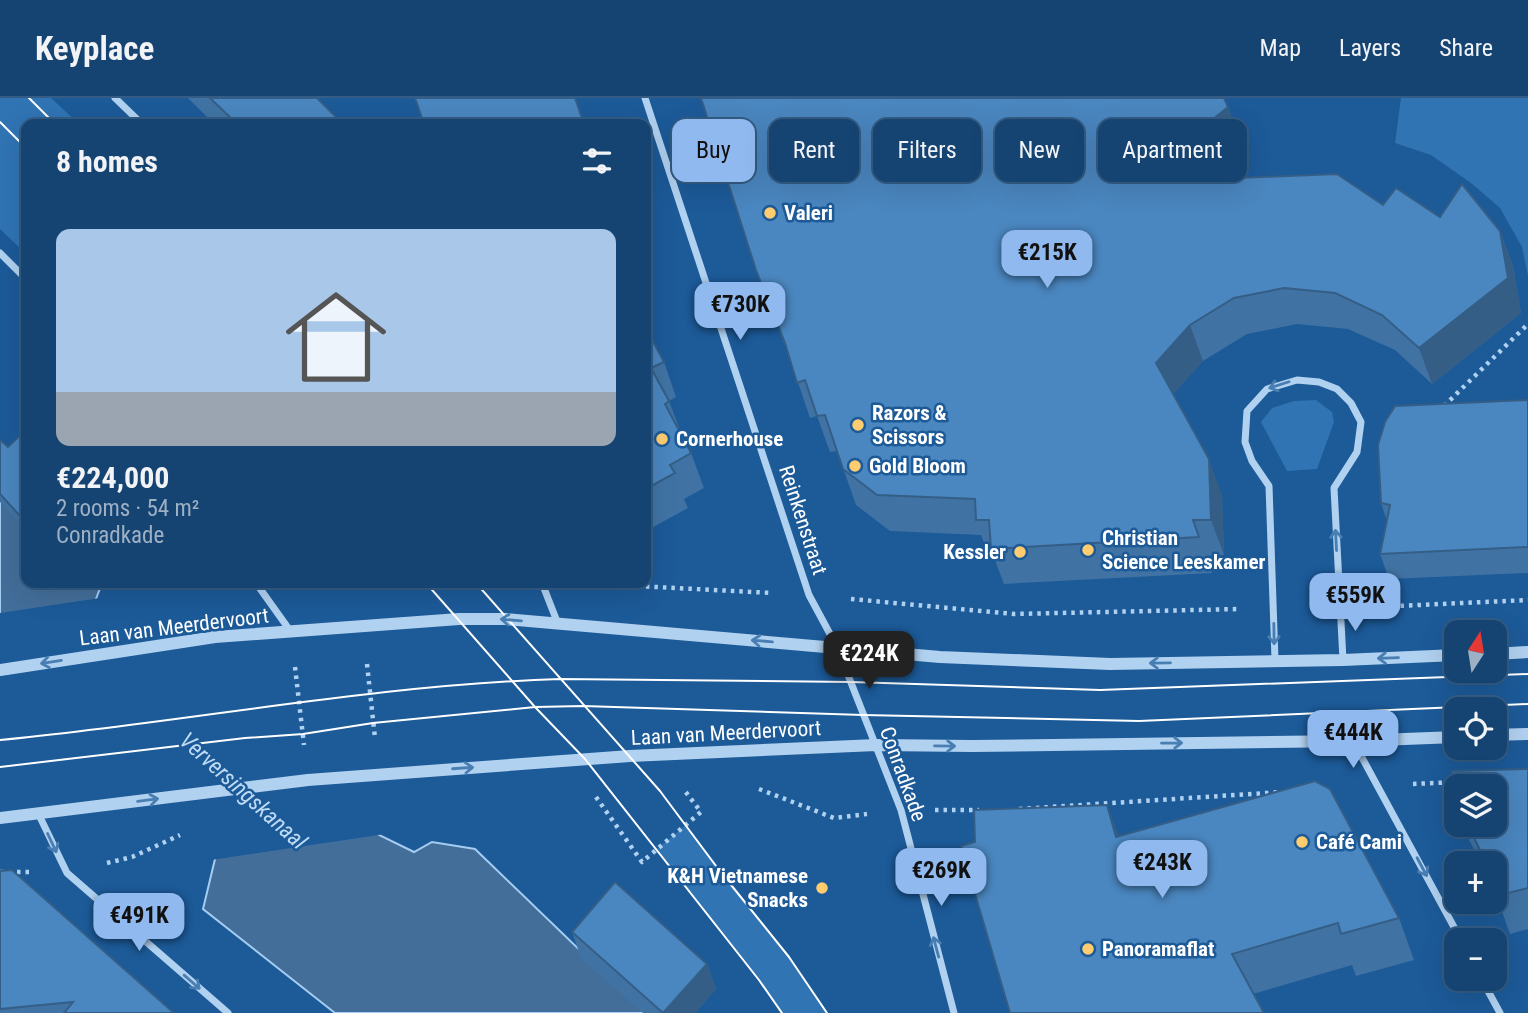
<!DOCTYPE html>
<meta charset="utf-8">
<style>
body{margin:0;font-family:"Roboto Condensed",sans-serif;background:#1e4b77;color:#f1f3f6;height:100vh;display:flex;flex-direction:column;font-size:26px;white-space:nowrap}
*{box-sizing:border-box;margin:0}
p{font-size:23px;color:#9db0c4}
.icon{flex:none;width:38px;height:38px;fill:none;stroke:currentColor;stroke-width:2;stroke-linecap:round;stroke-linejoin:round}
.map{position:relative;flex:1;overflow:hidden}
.details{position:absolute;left:21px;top:21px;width:630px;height:469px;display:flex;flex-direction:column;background:#154472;border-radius:14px;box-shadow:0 7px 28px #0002,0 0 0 2px #345c84}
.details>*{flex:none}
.guide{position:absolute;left:672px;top:21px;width:665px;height:63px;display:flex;gap:14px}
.needle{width:46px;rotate:12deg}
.buttons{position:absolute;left:1444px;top:522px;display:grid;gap:14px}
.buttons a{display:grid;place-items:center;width:63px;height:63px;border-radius:14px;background:#154472;box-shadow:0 7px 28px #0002,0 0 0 2px #345c84;font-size:35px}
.price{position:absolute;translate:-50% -60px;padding:0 16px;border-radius:14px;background:#90b9f0;color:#111;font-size:23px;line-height:46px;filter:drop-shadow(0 2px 4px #0008)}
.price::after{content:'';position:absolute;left:50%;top:42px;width:21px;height:16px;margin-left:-10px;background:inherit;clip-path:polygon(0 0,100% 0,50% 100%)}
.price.active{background:#222;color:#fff}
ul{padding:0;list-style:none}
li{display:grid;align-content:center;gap:14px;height:371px;padding:0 35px}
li+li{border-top:2px solid #345c84}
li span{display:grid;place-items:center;height:217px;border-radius:14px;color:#555}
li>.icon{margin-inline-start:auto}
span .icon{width:126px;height:126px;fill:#fffc;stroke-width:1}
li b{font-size:30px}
h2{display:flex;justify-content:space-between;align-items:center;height:84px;padding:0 35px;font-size:30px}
.tag{padding:0 24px;border-radius:14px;background:#154472;box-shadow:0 7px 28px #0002,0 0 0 2px #345c84;font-size:24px;line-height:63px}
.tag.active{background:#90b9f0;color:#111}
header{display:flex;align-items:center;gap:42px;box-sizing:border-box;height:98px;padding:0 35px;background:#154472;border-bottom:2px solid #345c84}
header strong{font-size:33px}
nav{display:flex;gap:38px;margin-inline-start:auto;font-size:24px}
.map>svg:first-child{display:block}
.green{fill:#3074b4}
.water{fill:#436e9a;stroke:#a4cdf1;stroke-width:2}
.pier{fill:#1c5a98}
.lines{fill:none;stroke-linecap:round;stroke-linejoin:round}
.path{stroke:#b1d1f0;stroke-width:4.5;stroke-dasharray:3.5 5;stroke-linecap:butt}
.minor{stroke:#b1d1f0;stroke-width:7}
.tertiary{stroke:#b1d1f0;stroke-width:12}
.tram{stroke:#fff;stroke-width:2}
.wall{fill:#4073a4}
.shaded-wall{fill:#345e86}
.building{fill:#4a86bf;stroke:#345e86;stroke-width:2}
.oneway{stroke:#497eb2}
.poi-dot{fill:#ffcd70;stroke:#1c5a98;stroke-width:2.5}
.labels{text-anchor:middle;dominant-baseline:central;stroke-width:5;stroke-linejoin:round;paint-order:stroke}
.poi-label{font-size:21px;font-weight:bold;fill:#fff;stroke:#1c5a98;text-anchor:start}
.street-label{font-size:21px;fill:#fff;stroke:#1c5a98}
.water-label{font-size:23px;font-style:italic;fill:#bedbf6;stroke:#1c5a98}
</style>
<header>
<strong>Keyplace</strong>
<nav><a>Map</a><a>Layers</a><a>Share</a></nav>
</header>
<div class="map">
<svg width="1528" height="915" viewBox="0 0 1528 915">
<rect width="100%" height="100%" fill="#1c5a98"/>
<g class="green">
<polygon points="0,0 51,0 79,26 26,26 26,156 0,131"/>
<polygon points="1401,0 1528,0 1528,178 1522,149 1500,110 1471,85 1431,57 1395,45"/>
<polygon points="1316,302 1332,314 1334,324 1317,371 1287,373 1261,324 1272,310 1294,303"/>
<polygon points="686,727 789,859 827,915 783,915 657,751"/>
</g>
<polygon class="water" points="0,344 26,373 26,485 102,485 96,501 379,737 414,754 432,744 475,751 645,915 335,915 203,811 215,761 0,582"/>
<polygon class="pier" points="100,500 381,734 385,736 211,762 0,586 0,515"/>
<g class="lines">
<g class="path">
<polyline points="1444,308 1528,226"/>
<polyline points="578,485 772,495"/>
<polyline points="851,501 1014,516 1240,511"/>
<polyline points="1375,509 1528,502"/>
<polyline points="367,566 375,640"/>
<polyline points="295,569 304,647"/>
<polyline points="1413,686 1457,684"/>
<polyline points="759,691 834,720 867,716"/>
<polyline points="596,699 642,764 701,714 685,693"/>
<polyline points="1019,711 1282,694"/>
<polyline points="935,712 979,712"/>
<polyline points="107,765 132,759 180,737"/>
<polyline points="0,774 29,774"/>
</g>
<g class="minor">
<polyline points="115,0 142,26"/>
<polyline points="645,0 809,497 837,549 901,712 954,915"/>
<polyline points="0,155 26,181"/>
<polyline points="256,485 291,534"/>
<polyline points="542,485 558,526"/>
<polyline points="1275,562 1269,388 1252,363 1245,344 1247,313 1267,291 1297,282 1319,284 1337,291 1351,305 1361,324 1357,354 1334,390 1343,562"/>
<polyline points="1353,643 1461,842"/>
<polyline points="38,715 67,775 228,915"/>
<polyline points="1481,880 1500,915"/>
</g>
<g class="tertiary">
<polyline points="1494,556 1528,554"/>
<polyline points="0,572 215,539 459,521 506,521 940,559 1110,566 1343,562 1456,557"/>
<polyline points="1494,637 1528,636"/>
<polyline points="0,720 308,682 630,658 876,647 972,648 1353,643 1456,639"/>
</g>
<g class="tram">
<polyline points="29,0 55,26"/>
<polyline points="0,24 26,50"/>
<polyline points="426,485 535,609 585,661 759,882 782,915"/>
<polyline points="476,485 660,693 719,772 789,859 827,915"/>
<path d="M0,642c187,-18 372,-55 560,-61l292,3 248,8 428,-16"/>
<polyline points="0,669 245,640 303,636 373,625 535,609 583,608 863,617 1139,623 1528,606"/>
</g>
</g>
<g class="wall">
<polygon points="188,0 317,0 343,26 214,26"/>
<polygon points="1228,9 1241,45 1196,82 1383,107 1500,133 1513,168 1521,215 1432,286 1395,252 1348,231 1297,226 1247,236 1203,263 1173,296 1222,397 1224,457 1206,458 1212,475 1004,486 993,457 989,457 981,437 890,433 856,407 837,353 830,354 817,318 810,320 789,258 756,172"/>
<polygon points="646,230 664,264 676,299 669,303 681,335 691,355 704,390 684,401 688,410 646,433"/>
<polygon points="1528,302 1528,475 1389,481 1380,456 1387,423 1381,405"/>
<polygon points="26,332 26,432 0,404 0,342 8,349"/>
<polygon points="1528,671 1528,831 1510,836 1494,791 1494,765 1481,765 1467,738 1463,726 1494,726 1494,688 1456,688 1456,708 1453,700 1452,673"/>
<polygon points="1119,739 1399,820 1414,862 1356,878 1352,867 1253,896"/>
<polygon points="0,773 174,915 0,915"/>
<polygon points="572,834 707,866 716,891 695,915 643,915 581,860"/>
</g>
<g class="shaded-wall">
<polygon points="575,0 576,0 585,26 584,26"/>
<polygon points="1228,9 1241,45 1149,120 1136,84"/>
<polygon points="1500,133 1513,168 1521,215 1432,286 1419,250"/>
<polygon points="1190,227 1203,263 1169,301 1156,265"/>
<polygon points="1209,361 1222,397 1224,457 1211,422"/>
<polygon points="26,413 26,432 21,419"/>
<polygon points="1107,707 1123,749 1116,739"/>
<polygon points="707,866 716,891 695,915 663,915"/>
</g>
<g class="building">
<polygon points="210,0 317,0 343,26 237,26"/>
<polygon points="415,0 575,0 584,26 424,26"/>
<polygon points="701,0 1224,0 1228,9 1136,84 1337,76 1383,107 1396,90 1440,119 1462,86 1500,133 1508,180 1419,250 1382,217 1335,195 1284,190 1234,200 1190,227 1156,265 1209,361 1211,422 1193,422 1199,439 991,451 989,422 976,422 975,401 877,397 843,371 825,317 817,318 805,282 797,285 785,245 756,172"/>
<polygon points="646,230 664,264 651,270 669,303 665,306 691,355 670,367 675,375 646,391"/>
<polygon points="1528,302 1528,449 1380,456 1390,407 1381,405 1378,347 1385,324 1395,308"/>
<polygon points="26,332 26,413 21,419 0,396 0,342 8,349"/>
<polygon points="1528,671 1528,790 1496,798 1495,759 1484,760 1467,726 1494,726 1494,688 1456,688 1456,706 1453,700 1452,673"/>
<polygon points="1315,683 1330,691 1399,820 1341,836 1338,825 1232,856 1264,915 1010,915 961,748 975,744 974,712 1107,707 1116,739"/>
<polygon points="12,772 174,915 64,915 73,904 0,911 0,773"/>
<polygon points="615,784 707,866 663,915 572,834"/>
</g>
<defs><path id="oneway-shaft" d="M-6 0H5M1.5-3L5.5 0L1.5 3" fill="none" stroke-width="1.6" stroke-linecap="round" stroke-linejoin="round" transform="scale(1.75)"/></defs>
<g class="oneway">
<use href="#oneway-shaft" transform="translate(1279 287) rotate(162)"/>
<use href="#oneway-shaft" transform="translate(1336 442) rotate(-93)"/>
<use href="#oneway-shaft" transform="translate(511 522) rotate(-175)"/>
<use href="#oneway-shaft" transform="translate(1274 536) rotate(89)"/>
<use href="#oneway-shaft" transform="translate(762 543) rotate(-175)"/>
<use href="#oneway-shaft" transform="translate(1388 560) rotate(178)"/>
<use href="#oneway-shaft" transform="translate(51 564) rotate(171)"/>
<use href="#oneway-shaft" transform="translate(1160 565) rotate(179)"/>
<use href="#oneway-shaft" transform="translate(1172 645) rotate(-1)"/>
<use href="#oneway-shaft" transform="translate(945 648) rotate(1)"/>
<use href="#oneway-shaft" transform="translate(463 670) rotate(-4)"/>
<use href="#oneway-shaft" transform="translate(148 702) rotate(-7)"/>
<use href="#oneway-shaft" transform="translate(52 745) rotate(65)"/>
<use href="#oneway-shaft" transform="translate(1422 769) rotate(62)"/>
<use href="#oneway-shaft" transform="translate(936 849) rotate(-105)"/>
<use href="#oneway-shaft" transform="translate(192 884) rotate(41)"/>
</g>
<g class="poi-dot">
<circle cx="770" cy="115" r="7"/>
<circle cx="858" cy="327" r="7"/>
<circle cx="662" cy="341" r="7"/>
<circle cx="855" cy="368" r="7"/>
<circle cx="1088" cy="452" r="7"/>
<circle cx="1020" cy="454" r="7"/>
<circle cx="1302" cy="744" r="7"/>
<circle cx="822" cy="790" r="7"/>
<circle cx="1088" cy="851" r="7"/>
</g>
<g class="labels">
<g class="poi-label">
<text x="784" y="115">Valeri</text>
<text x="872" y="315">Razors &amp;<tspan x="872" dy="24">Scissors</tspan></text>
<text x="676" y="341">Cornerhouse</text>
<text x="869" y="368">Gold Bloom</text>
<text x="1102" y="440">Christian<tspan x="1102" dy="24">Science Leeskamer</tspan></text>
<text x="1006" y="454" text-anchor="end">Kessler</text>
<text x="1316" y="744">Café Cami</text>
<text x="808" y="778" text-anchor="end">K&amp;H Vietnamese<tspan x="808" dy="24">Snacks</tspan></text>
<text x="1102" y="851">Panoramaflat</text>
</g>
<g class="street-label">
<text transform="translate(803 422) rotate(72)">Reinkenstraat</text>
<text transform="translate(174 529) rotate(-7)">Laan van Meerdervoort</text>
<text transform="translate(726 635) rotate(-3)">Laan van Meerdervoort</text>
<text transform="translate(903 676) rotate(70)">Conradkade</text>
</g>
<g class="water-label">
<text transform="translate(243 693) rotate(42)">Verversingskanaal</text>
</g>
</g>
</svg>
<div class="buttons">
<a><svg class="needle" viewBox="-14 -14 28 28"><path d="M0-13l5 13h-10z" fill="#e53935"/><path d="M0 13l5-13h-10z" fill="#9db0c4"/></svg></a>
<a><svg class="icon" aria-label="locate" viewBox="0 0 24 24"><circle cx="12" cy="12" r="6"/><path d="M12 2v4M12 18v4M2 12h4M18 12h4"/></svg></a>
<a><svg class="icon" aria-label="layers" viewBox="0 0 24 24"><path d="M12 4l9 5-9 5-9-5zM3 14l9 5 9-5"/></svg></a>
<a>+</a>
<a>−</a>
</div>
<b class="price" style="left:1047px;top:192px">€215K</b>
<b class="price" style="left:740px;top:244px">€730K</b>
<b class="price" style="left:1355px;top:535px">€559K</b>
<b class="price active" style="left:869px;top:593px">€224K</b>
<b class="price" style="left:1353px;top:672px">€444K</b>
<b class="price" style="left:1162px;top:802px">€243K</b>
<b class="price" style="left:941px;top:810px">€269K</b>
<b class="price" style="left:139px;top:855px">€491K</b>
<div class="guide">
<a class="tag active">Buy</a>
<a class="tag">Rent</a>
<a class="tag">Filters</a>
<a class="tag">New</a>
<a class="tag">Apartment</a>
</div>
<section class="details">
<h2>8 homes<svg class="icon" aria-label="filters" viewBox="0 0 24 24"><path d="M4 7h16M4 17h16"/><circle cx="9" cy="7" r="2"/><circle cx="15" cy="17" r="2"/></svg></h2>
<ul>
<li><span style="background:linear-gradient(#a9c7e8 75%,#9aa5b1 0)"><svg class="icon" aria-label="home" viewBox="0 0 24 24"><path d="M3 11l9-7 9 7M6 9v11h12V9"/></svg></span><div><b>€224,000</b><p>2 rooms · 54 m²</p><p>Conradkade</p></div></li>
</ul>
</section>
</div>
